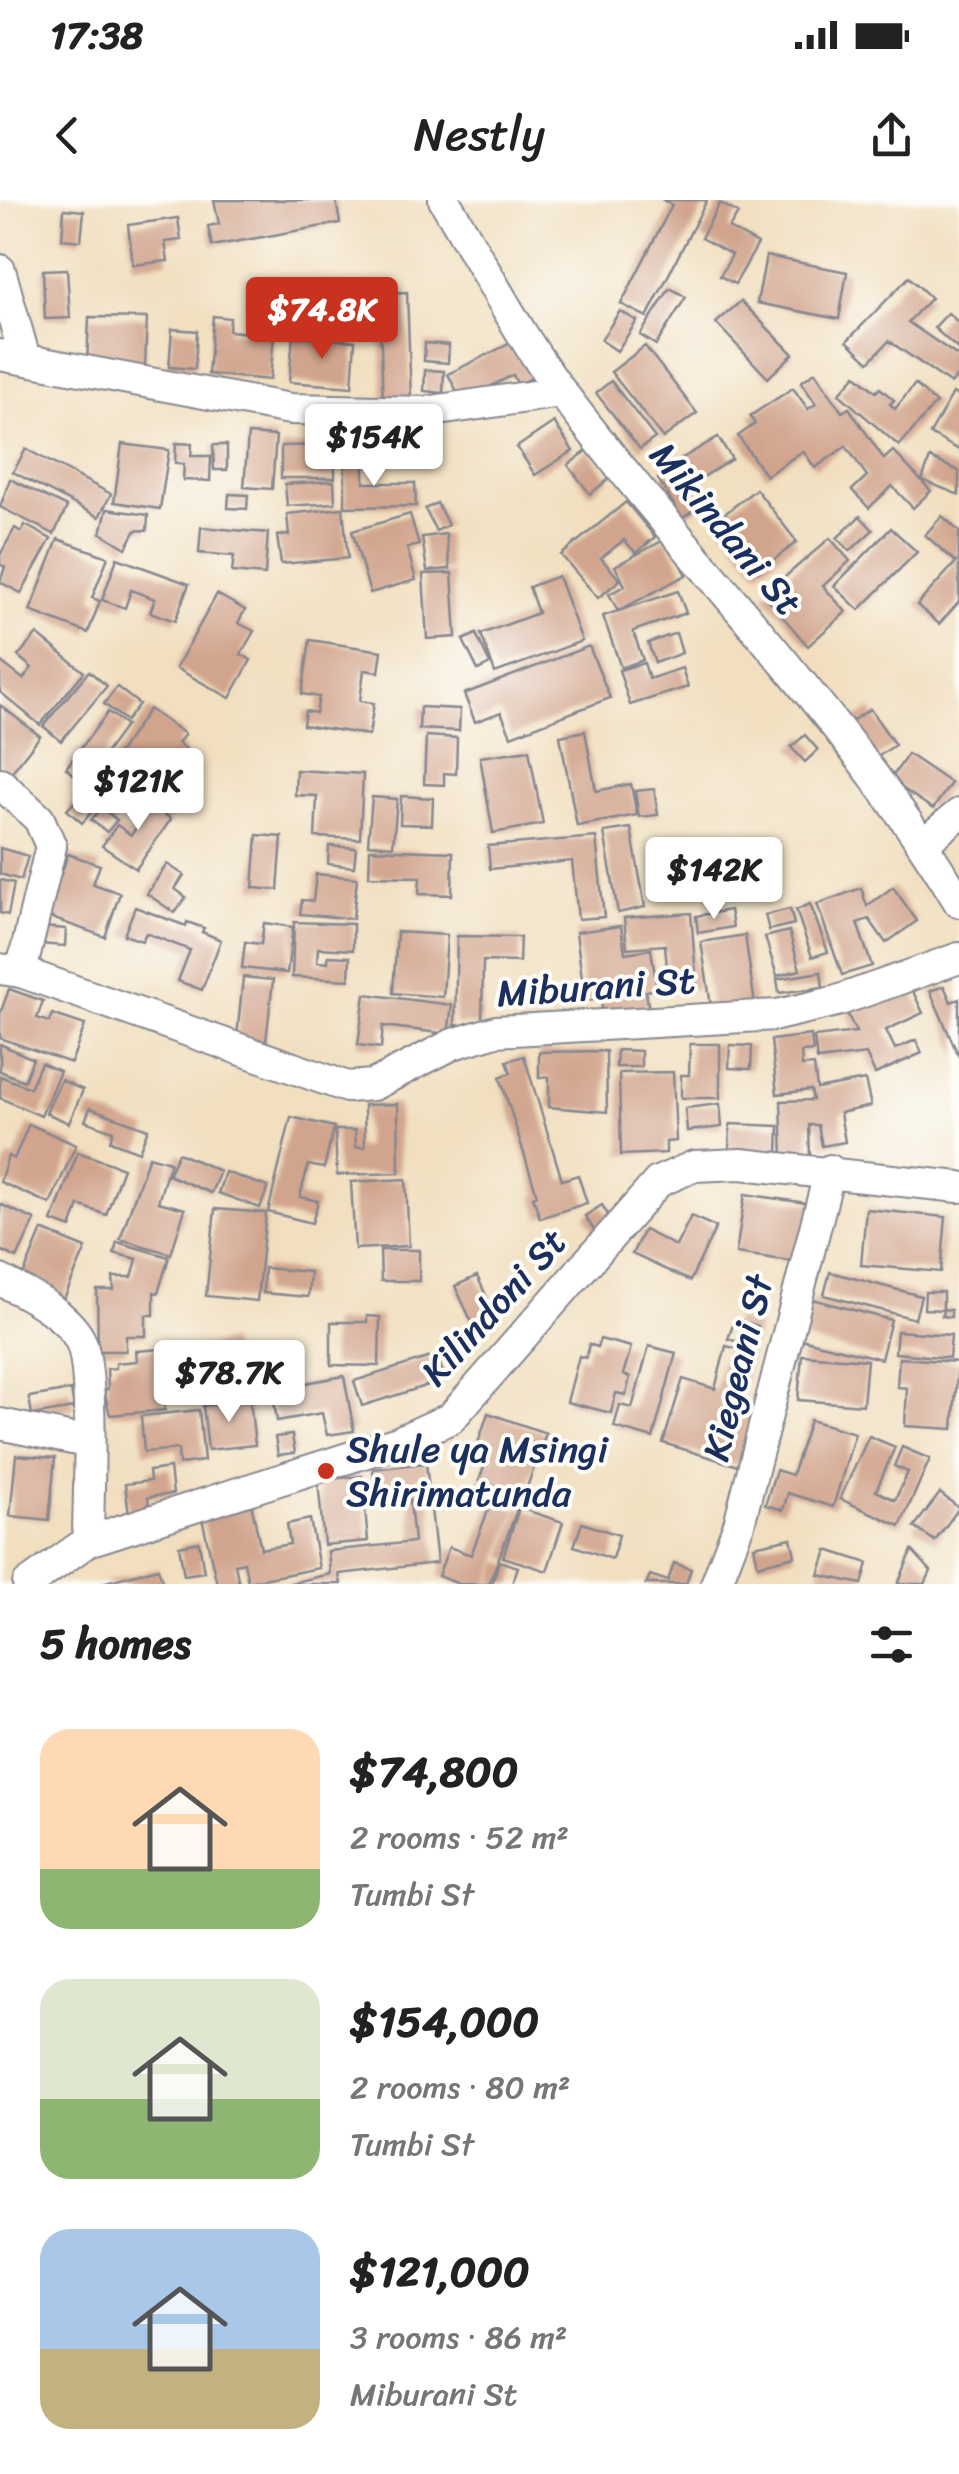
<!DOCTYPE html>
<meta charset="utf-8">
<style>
body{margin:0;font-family:Sriracha,sans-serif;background:#f6f6f6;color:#222;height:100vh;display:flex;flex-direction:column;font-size:38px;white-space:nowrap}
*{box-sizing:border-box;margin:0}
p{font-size:32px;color:#767676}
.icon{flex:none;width:55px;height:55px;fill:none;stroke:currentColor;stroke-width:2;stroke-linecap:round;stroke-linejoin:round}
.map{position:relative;height:1384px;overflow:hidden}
.side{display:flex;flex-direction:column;background:#fff;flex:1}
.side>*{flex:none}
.price{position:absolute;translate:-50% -85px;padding:0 22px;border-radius:10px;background:#fff;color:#222;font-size:32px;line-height:65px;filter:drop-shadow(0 2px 5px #0008)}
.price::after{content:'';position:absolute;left:50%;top:60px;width:30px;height:22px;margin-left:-15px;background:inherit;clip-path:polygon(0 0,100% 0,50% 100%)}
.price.on{background:#c8321e;color:#fff}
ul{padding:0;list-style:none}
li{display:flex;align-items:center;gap:30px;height:250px;padding:0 40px}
li span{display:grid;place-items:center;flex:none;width:280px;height:200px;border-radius:30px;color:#555}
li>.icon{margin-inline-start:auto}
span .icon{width:120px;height:120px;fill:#fffc;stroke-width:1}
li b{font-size:42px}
h2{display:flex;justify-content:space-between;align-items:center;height:120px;padding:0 40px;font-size:42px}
.status{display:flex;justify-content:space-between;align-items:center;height:70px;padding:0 50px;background:#fff;direction:ltr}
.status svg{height:28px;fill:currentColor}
header{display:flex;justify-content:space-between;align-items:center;height:130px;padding:0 40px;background:#fff;font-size:45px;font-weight:600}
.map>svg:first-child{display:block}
.building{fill:#d1a48d}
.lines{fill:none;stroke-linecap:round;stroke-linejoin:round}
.minor-casing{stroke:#86878f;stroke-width:34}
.minor{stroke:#fff;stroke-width:30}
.poi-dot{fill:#c8321e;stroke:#fdfcf7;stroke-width:4}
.labels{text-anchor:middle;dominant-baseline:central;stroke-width:8;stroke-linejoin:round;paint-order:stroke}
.street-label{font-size:38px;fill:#1b2f5e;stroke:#fdfcf7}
.poi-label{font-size:38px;fill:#1b2f5e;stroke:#fdfcf7;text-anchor:start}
</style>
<div class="status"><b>17:38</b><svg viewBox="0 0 49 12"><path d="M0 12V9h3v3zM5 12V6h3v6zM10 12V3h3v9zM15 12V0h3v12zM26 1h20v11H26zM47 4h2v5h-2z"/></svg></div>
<header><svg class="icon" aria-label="back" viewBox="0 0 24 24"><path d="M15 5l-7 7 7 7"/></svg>Nestly<svg class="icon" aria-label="share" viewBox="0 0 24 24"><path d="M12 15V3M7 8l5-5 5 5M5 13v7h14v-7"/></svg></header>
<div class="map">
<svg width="959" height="1384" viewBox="0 0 959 1384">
<rect width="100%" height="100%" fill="#fdfcf7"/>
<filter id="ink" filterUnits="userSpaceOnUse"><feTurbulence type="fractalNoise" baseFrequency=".01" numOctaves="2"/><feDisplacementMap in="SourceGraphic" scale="20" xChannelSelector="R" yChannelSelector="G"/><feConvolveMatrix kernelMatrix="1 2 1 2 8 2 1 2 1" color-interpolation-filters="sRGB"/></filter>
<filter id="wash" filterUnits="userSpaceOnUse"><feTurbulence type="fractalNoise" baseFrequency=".0048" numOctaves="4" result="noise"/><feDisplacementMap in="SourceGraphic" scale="40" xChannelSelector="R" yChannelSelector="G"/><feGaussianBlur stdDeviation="2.25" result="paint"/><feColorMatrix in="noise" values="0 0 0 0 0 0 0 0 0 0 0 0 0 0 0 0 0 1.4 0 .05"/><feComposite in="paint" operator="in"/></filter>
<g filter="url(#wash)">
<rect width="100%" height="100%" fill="#f1dfc0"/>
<g id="blocks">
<g class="building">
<polygon points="214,0 336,0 340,23 212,46 208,26 219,24"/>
<polygon points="662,0 707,0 647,117 621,104 672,5"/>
<polygon points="720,3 738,13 729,28 758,44 735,84 720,76 732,55 701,38"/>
<polygon points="64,9 84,11 81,41 62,39"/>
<polygon points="178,18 181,40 165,42 168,61 133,65 128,25"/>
<polygon points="766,56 847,72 839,119 757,103"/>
<polygon points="67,69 70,118 45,119 43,70"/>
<polygon points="909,77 931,98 908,122 959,157 959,173 951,184 889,141 869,162 847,141"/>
<polygon points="670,88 686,97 656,145 640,135"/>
<polygon points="407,92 411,201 383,203 380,121 349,123 347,95"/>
<polygon points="741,101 793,154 768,178 716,123"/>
<polygon points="620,111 637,121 617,151 601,140"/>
<polygon points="948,113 959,123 959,150 934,128"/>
<polygon points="213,116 230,118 229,131 274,135 270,180 208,174"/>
<polygon points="89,117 147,118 145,166 87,165"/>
<polygon points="172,129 197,131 195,169 169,167"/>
<polygon points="293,136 355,141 352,187 289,182"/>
<polygon points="517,140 535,176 518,185 513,175 462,201 448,174"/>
<polygon points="425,143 449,145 448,163 424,161"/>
<polygon points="645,146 697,213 663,238 611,172"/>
<polygon points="425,170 444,171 443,193 424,191"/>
<polygon points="815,172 842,212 849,208 884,259 893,251 931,291 913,308 892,286 869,308 852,290 867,276 846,246 815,268 803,251 766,276 738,236 755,224 750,216 793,188 808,209 816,204 801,182"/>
<polygon points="856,175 876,192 880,188 894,200 890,204 895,209 915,184 936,203 899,246 839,194"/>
<polygon points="611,181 655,238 640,249 596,193"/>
<polygon points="953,193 959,197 959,250 930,234"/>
<polygon points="554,222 573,251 535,275 517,247"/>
<polygon points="248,234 276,236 272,289 244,287"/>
<polygon points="718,237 732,259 695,282 681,259"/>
<polygon points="176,243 192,244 191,256 211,256 210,281 183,280 184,264 175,263"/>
<polygon points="122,244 169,250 160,309 114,302"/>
<polygon points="213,245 227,245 227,270 214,270"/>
<polygon points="335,245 335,278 281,278 281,246"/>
<polygon points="26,249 111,294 99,317 13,272"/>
<polygon points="588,250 609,279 590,294 568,265"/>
<polygon points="345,255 364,255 364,283 415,283 416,306 345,307"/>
<polygon points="930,258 959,271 959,295 922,280"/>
<polygon points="681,265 705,304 682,318 658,279"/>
<polygon points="10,279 67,307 54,334 0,307"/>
<polygon points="334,281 335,303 287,306 285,284"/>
<polygon points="756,289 797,342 758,372 717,320"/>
<polygon points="229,294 248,295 247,309 228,308"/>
<polygon points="626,302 655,337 636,353 624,340 601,358 620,380 598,398 561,355"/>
<polygon points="437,303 448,325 436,331 425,309"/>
<polygon points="343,308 348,358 281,364 277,336 289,335 287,314"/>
<polygon points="107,309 148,315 147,331 136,330 126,348 101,333"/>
<polygon points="410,314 419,345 407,348 416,380 370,393 352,331"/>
<polygon points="860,316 873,330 850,351 837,338"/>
<polygon points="942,316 959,331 959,402 939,424 917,405 956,362 925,335"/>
<polygon points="25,325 51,339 21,393 0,382 5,367 0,364 0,355 15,328 21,332"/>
<polygon points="201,327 268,333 265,375 232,372 234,356 199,353"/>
<polygon points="891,328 917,352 859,410 834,386"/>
<polygon points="446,334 450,369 427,371 422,337"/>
<polygon points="830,338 850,361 823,386 846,412 808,446 764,395"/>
<polygon points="58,339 108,357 92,398 100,401 88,433 30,411"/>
<polygon points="666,339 686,375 618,411 609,394 625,386 615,366"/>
<polygon points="117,358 189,384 175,421 150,412 155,399 131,390 125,408 102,400"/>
<polygon points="452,373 456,437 427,439 423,374"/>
<polygon points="558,376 582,441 495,473 481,434 538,413 529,387"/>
<polygon points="678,391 686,413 633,431 643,460 621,468 603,416"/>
<polygon points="217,394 245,410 238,423 254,431 241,454 251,460 230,498 176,468"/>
<polygon points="676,433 682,453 655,463 648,443"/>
<polygon points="37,434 84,472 40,525 0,492 0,461 23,479 32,468 18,456"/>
<polygon points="476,434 490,464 478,470 463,440"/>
<polygon points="310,440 382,451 379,472 364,470 360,501 374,503 369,535 303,525 305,511 316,513 319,497 302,494"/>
<polygon points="589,446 610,498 511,536 501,512 475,522 464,494"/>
<polygon points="644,463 649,479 682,468 688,487 630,505 619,470"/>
<polygon points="89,471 107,486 61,541 43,526"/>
<polygon points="117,487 139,504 126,521 104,504"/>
<polygon points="0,505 40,536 4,582 0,577"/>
<polygon points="420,507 460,509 459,531 419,529"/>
<polygon points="149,509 185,534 178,543 186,549 157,592 113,561"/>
<polygon points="870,509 895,545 874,559 850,522"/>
<polygon points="108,512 126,525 84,582 66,568"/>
<polygon points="585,531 596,591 631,584 637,615 577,626 560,536"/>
<polygon points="805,535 818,550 805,562 791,547"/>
<polygon points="426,536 457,538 456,574 444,573 444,585 424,584"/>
<polygon points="529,550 543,624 493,633 480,557"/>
<polygon points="908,554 951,583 933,609 890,580"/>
<polygon points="102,570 129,593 114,611 86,589"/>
<polygon points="296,570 363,574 360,639 315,637 317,596 295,595"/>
<polygon points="654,589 658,615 639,617 635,591"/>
<polygon points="82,594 96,607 82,623 67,610"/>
<polygon points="135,594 171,619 136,669 102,646 117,625 131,635 142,620 125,608"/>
<polygon points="401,596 433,598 432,625 400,624"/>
<polygon points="372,597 397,599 393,646 368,644"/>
<polygon points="102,608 117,620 107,632 91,620"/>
<polygon points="631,628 645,707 618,713 604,632"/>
<polygon points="257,635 282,637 278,690 253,688"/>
<polygon points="596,637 604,717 578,719 572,661 490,669 488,646"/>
<polygon points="329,646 356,648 354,667 328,664"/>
<polygon points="0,648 28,656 21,680 0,674"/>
<polygon points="370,649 453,652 452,695 419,694 420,677 369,676"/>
<polygon points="68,654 100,665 93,684 120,693 105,737 46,716"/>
<polygon points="167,664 184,675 175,689 186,697 175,713 147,694"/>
<polygon points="316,674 357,678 353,719 300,714 302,700 313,701"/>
<polygon points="0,680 14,683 8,715 0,713"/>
<polygon points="893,687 917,721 886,743 869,719 857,723 872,766 842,775 817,704 861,688 867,706"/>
<polygon points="810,704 828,752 812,757 796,710"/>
<polygon points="135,707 186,726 187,722 204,728 202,732 221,740 202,790 178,781 190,750 146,733 142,741 124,735"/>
<polygon points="790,709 794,724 769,730 765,715"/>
<polygon points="730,710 733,727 698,733 696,716"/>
<polygon points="691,713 697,789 669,791 665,745 627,748 624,718"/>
<polygon points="294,722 353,724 353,750 318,748 317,762 328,763 328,756 350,757 349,780 292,777"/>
<polygon points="264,723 293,727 287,773 242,768 245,742 261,744"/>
<polygon points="621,726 625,753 651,749 657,789 646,791 649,811 603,818 601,799 585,801 576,732"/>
<polygon points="41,727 66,729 65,746 39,744"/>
<polygon points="789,731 800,770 777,776 765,737"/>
<polygon points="397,732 447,735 443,797 393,793"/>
<polygon points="745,735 755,805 712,812 701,742"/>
<polygon points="457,736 520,737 519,762 483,761 482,825 455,825"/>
<polygon points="821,772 823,787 779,793 777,779"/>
<polygon points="243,777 273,780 265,850 236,847"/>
<polygon points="910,785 923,813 886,830 895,849 916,840 922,853 875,874 866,854 817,860 814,837 856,832 847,813"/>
<polygon points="944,786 951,802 959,799 959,857 930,791"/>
<polygon points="9,789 43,801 37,818 49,822 52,814 85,825 71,863 0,838 0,814"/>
<polygon points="365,794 452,805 448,834 383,826 381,848 358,845"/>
<polygon points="811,835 813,851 801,852 802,866 814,865 817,889 865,880 871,906 840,913 845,942 822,946 818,925 809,925 810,958 783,959 781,901 813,900 811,890 777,894 771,840"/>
<polygon points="0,844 33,859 24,881 0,871"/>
<polygon points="690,844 720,844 720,898 681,898 681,875 689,875"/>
<polygon points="730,845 752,846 751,869 729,868"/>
<polygon points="617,850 641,851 641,867 616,867"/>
<polygon points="606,851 607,912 549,907 549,877 539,878 539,852"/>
<polygon points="524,856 562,980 578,975 587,1003 540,1018 533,997 537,995 500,877 511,873 507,861"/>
<polygon points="41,863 60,871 41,916 0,898 0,876 30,888"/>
<polygon points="673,872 676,941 666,942 666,953 621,955 619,873"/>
<polygon points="61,880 83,890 69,923 46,913"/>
<polygon points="398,904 399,973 337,975 335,930 355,930 356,947 365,947 364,905"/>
<polygon points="720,904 722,927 687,931 685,908"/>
<polygon points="90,908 148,929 139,952 110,941 113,931 85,921"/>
<polygon points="291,917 334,927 324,968 308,965 300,997 318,1001 312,1023 268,1012"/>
<polygon points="29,924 76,945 50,1004 0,982 8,956 14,959"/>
<polygon points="730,924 779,926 778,954 729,951"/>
<polygon points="78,952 123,968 106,1015 79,1005 71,1028 52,1021"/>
<polygon points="178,953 220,971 211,993 168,975"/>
<polygon points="149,956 170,962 158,1002 185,1009 171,1054 120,1039"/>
<polygon points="225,972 268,987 260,1008 218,993"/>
<polygon points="406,979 409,1046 355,1049 351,982"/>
<polygon points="745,994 813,1004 804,1063 736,1053"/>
<polygon points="0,1004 35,1020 17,1058 0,1050"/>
<polygon points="602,1005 616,1028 599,1038 585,1016"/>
<polygon points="215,1009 266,1013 257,1101 206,1096"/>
<polygon points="866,1009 946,1017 941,1072 861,1065"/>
<polygon points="691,1016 716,1027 690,1081 632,1054 644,1030 676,1046"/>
<polygon points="42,1030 86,1048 64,1099 21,1081"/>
<polygon points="117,1042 169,1057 158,1093 154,1092 154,1115 146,1115 146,1136 126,1136 126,1151 98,1151 97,1090 114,1090 113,1077 132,1077 137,1059 114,1053"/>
<polygon points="380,1050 419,1050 419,1081 381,1081"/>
<polygon points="264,1068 310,1072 308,1097 263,1093"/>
<polygon points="830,1072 921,1096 915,1119 824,1095"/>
<polygon points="477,1076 498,1121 476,1131 455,1086"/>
<polygon points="925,1092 943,1092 943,1109 951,1110 951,1117 942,1116 943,1110 924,1109"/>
<polygon points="812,1099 891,1120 881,1159 801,1139"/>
<polygon points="367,1116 380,1117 379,1166 331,1165 331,1122 367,1122"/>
<polygon points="735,1119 758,1126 753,1146 728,1139"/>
<polygon points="897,1131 951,1135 949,1158 895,1153"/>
<polygon points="600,1139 631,1147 623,1175 630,1177 626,1195 616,1193 611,1213 567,1202 579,1156 586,1158 589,1144 597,1147"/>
<polygon points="230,1141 240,1190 177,1203 167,1154"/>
<polygon points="649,1146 676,1153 653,1238 614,1227 620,1205 632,1208"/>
<polygon points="726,1146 751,1152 740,1195 732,1193 722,1224 730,1226 736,1206 757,1213 741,1267 663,1243 683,1179 715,1189"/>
<polygon points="160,1149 165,1210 110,1215 104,1190 108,1189 107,1169 116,1168 116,1163 137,1161 136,1151"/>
<polygon points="437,1155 445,1180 362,1206 354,1181"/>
<polygon points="802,1155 867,1160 863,1205 798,1200"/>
<polygon points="899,1158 958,1162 953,1229 905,1226 907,1188 897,1187"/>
<polygon points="344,1176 354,1231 327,1235 322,1213 277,1221 272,1189"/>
<polygon points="71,1190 74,1208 32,1215 29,1197"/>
<polygon points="250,1200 255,1245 208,1250 203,1206"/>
<polygon points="199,1210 204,1261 179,1264 178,1249 144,1252 141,1216"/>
<polygon points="488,1213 546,1233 524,1296 479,1281 491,1247 478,1243"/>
<polygon points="810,1220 855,1233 833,1307 788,1293 783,1310 765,1305 776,1270 792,1275"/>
<polygon points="292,1235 295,1253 278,1255 275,1237"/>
<polygon points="869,1236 895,1247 876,1291 895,1300 908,1272 894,1266 902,1247 930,1259 900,1326 840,1299"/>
<polygon points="16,1255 55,1258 49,1320 10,1316"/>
<polygon points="426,1263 437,1363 339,1374 341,1384 286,1384 330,1374 328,1351 414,1342 409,1291 375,1294 373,1269"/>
<polygon points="170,1268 173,1294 148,1297 150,1320 130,1322 125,1284 150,1281 149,1271"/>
<polygon points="362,1276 368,1341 324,1345 318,1280"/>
<polygon points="940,1293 959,1308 935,1341 914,1327"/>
<polygon points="492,1300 517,1310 489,1384 459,1384 438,1376 449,1347 471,1355"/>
<polygon points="251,1303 261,1349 290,1344 287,1324 310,1319 319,1368 248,1382 244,1362 235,1364 239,1384 217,1384 201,1314"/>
<polygon points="519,1308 563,1322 547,1371 503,1357"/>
<polygon points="582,1323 619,1335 612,1359 574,1346"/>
<polygon points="791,1338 795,1356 758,1365 754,1346"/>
<polygon points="199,1342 204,1372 184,1375 179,1346"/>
<polygon points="827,1350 868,1363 862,1384 819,1375"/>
<polygon points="912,1350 931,1371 925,1384 898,1384"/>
<polygon points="499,1361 518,1367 512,1384 492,1384"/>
<polygon points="674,1363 691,1369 686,1384 646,1384 650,1375 668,1381"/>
<polygon points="158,1368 163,1384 102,1384 102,1383"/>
</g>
</g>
</g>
<g filter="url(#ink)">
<use href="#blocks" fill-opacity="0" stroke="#86878f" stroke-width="2.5"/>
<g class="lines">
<defs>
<g id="minor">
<path d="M444,0c39,64 74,135 119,194 129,171 285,323 396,508"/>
<polyline points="0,70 25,159"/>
<polyline points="0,155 290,209 425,212 561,192"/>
<polyline points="0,583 39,619 51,646 21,772"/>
<polyline points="924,643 959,614"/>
<polyline points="0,769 21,772 347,887 373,885 453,844 496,831 777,815 837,801 959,758"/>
<path d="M0,1080c26,13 66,33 80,60 15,29 8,161 8,201"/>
<polyline points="0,1224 87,1242"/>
<polyline points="28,1384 88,1341 398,1242 451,1218 658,982 694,966 741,964 959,987"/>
<polyline points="716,1384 739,1324 830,970"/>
</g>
</defs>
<use href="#minor" class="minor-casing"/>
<use href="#minor" class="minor"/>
</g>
</g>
<circle class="poi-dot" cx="326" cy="1271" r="10"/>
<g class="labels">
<g class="street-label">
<text transform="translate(726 329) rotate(50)">Mikindani St</text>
<text transform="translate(596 787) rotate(-4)">Miburani St</text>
<text transform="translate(494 1107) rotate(-48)">Kilindoni St</text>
<text transform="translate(738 1168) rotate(-76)">Kiegeani St</text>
</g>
<g class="poi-label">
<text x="346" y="1249">Shule ya Msingi<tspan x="346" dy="44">Shirimatunda</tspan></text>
</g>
</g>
</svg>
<b class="price on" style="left:322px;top:162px">$74.8K</b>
<b class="price" style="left:374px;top:289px">$154K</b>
<b class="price" style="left:138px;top:633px">$121K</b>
<b class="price" style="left:714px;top:722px">$142K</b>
<b class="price" style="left:229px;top:1225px">$78.7K</b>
</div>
<section class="side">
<h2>5 homes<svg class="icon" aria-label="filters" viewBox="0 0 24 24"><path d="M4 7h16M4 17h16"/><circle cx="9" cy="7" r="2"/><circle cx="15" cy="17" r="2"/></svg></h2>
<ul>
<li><span style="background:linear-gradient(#ffd9b3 70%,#8fb573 0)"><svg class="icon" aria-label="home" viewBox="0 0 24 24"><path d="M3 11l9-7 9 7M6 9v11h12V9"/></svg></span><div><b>$74,800</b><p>2 rooms · 52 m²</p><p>Tumbi St</p></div></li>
<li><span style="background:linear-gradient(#dfe7d0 60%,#8fb573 0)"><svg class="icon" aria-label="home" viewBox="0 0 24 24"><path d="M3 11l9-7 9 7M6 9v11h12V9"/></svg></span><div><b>$154,000</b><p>2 rooms · 80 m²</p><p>Tumbi St</p></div></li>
<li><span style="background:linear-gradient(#a9c7e8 60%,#c2b280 0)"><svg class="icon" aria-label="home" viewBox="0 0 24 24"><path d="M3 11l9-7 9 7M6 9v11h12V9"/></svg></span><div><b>$121,000</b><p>3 rooms · 86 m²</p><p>Miburani St</p></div></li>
</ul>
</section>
